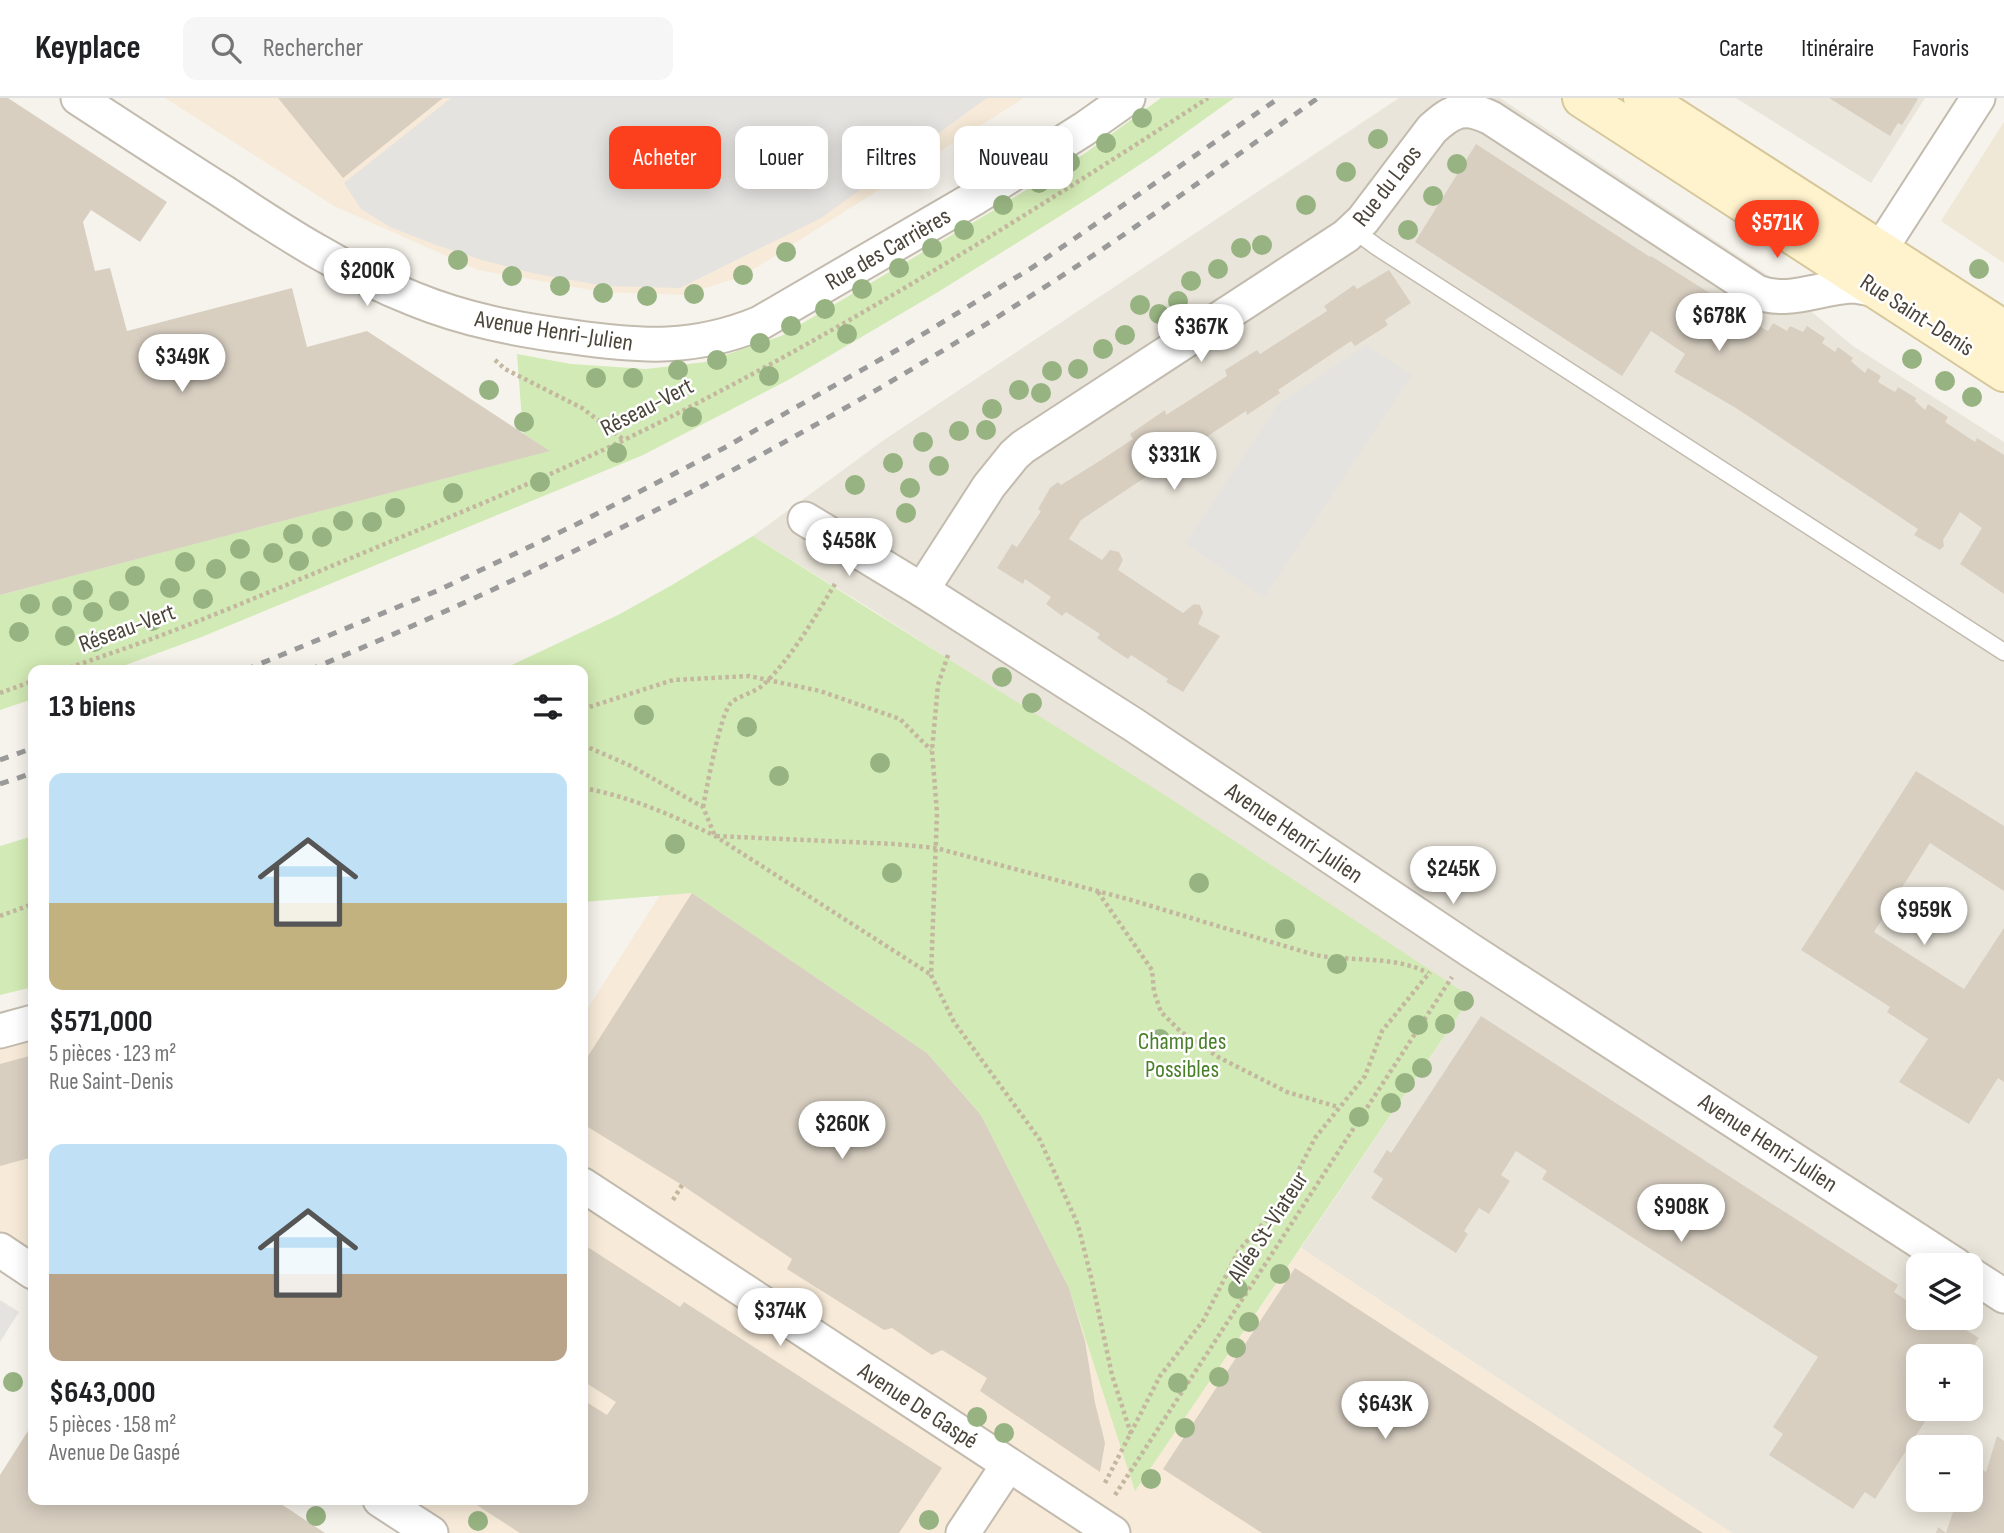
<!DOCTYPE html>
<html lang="fr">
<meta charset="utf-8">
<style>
body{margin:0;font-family:"Sofia Sans Condensed",sans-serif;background:#f6f6f6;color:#202124;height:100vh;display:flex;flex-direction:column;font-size:26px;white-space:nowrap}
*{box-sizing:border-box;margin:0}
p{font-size:23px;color:#757577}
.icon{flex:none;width:38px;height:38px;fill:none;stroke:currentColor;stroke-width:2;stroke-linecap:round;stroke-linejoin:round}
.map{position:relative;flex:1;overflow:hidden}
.panel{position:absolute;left:28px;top:567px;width:560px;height:840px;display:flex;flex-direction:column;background:#fff;border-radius:14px;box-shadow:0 4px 18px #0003}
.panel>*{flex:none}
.hud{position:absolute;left:609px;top:28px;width:665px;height:63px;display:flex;gap:14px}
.buttons{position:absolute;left:1906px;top:1155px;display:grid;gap:14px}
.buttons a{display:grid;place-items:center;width:77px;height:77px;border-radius:14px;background:#fff;box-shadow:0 4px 18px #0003;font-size:35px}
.price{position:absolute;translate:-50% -60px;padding:0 16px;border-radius:24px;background:#fff;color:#222;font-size:23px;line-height:46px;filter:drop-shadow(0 2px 4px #0008)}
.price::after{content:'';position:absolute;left:50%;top:42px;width:21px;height:16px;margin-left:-10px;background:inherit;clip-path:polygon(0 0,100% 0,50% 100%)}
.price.selected{background:#fc3f1d;color:#fff}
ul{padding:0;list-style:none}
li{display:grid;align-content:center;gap:14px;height:371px;padding:0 21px}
li span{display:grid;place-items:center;height:217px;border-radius:14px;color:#555}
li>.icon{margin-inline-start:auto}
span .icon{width:126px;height:126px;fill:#fffc;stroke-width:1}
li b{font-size:30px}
h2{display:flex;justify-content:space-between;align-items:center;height:84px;padding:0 21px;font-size:30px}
.pill{padding:0 24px;border-radius:14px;background:#fff;box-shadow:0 4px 18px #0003;font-size:24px;line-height:63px}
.pill.selected{background:#fc3f1d;color:#fff}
header{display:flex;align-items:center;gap:42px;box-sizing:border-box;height:98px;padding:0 35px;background:#fff;border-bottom:2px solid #e0e0e0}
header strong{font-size:33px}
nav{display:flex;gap:38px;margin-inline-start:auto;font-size:24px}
.search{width:490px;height:63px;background:#f6f6f6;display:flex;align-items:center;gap:18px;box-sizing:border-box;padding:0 24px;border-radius:14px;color:#757577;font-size:26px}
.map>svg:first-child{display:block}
.residential{fill:#eae5da;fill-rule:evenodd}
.commercial{fill:#f7ead8}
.education{fill:#efe8d6}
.park{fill:#d2eab5}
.parking{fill:#e5e3e0}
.building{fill:#d8cfc1}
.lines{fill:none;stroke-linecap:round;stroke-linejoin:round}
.service-casing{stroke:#c2bbae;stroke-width:19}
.minor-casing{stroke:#c2bbae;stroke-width:37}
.secondary-casing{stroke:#d6c79b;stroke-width:42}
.path{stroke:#c4b79f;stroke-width:4.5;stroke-dasharray:3.5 3.5;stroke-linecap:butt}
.service{stroke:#fff;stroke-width:16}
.minor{stroke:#fff;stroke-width:33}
.secondary{stroke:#fff3cd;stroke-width:38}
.rail{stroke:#9a9a9a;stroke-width:5;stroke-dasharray:9 9;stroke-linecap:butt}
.tree{fill:#97b381}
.labels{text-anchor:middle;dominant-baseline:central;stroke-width:5;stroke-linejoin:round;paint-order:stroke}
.street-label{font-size:24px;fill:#4b4439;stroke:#fff}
.park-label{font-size:24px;fill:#4a7f2a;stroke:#fff}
</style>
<header>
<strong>Keyplace</strong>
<div class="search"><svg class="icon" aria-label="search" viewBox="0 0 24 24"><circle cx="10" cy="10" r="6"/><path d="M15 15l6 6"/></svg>Rechercher</div>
<nav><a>Carte</a><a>Itinéraire</a><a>Favoris</a></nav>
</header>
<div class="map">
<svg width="2004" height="1435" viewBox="0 0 2004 1435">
<rect width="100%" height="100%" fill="#f6f3ec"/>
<g class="residential">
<path d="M1399,0h101l266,176 87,72 151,96v1091h-272l-431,-285 170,-251 -597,-386 -121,-75 131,-96zM1918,1167h52v53h-52zM1918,1258h52v53h-52zM1918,1349h52v53h-52z"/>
<polygon points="1736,0 1925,0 1871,85"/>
</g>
<g class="commercial">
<polygon points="165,0 1024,0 743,178 684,197 602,194 478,172 334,108"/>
<polygon points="692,795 927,955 981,1017 1069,1190 1135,1392 1301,1150 1732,1435 422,1435 374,1402 583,1402 583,918 660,797"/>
<polygon points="33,930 33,1171 0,1148 0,938"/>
</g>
<polygon class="education" points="2004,24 2004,165 1941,123"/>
<g class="park">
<polygon points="1161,0 1234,0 1153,58 1092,98 938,194 790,281 643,357 199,540 112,572 33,572 33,601 0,612 0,497 549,353 523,335 517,256 571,266 646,271 705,264 781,238 994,112 1084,56"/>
<polygon points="753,438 1174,703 1471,899 1135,1393 1069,1190 981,1017 927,955 692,795 583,804 583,572 501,572 618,517 672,487"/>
<polygon points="33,738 33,889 0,897 0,748"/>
</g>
<g class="parking">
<polygon points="451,0 987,0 821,120 680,190 605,188 532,175 482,162 436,147 390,129 361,111 344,85"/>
<polygon points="1366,247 1412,277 1264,500 1185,445 1278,306"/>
<polygon points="0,1202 19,1214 0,1244"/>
</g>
<g class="building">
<polygon points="0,0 8,0 167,104 140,144 91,112 83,124 95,173 110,170 127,233 292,190 307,249 367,233 550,353 0,497"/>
<polygon points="278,0 443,0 343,80"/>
<polygon points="1829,0 1917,0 1918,1 1902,27 1898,25 1890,38"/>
<polygon points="1476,46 1650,159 1651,158 1751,221 1750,223 1768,233 1773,225 1787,233 1790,228 1803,234 1807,228 1825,240 1822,245 1835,254 1838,249 1853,260 1851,263 1853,265 1865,275 1868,270 1881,278 1878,284 1895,294 1898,289 1916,300 1915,303 1925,312 1928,306 1948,319 1945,324 1975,344 1977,340 2004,357 2004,496 1960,466 1982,430 1960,414 1943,442 1944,448 1940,452 1914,437 1918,431 1736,310 1674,274 1685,256 1651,233 1622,278 1415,144"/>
<polygon points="1389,172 1411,205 1385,222 1388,227 1355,248 1351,243 1278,292 1280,295 1247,317 1246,313 1191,349 1194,353 1162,373 1158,371 1081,422 1069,441 1102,462 1110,452 1119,454 1123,462 1118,472 1183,515 1194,506 1200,507 1203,515 1198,526 1220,538 1183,594 1166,584 1168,581 1131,557 1128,561 1114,552 1097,540 1100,536 1066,514 1062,518 1046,506 1051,499 1025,481 1023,486 997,470 1012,446 1017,449 1041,413 1038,411 1050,390 1058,384 1061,387 1101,362 1133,341 1130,336 1165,312 1166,317 1227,278 1225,272 1257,252 1260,256 1327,213 1324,208 1354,187 1357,191"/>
<polygon points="1916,673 2004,728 2004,793 1930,745 1874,834 1964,891 2004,830 2004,984 1998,980 1969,1026 1899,984 1928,941 1887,914 1890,909 1801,852"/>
<polygon points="692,795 927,955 981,1017 1069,1190 1085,1243 1095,1305 1105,1345 1100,1374 980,1293 987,1280 942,1252 932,1257 892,1230 884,1232 787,1171 792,1161 682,1087 583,1026 583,966"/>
<polygon points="1481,918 1898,1187 1894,1194 1918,1210 1918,1220 1947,1220 1979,1240 1967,1258 1918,1258 1918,1311 1933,1311 1875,1401 1865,1394 1853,1411 1769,1357 1783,1336 1773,1329 1818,1259 1542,1081 1547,1073 1516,1053 1501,1077 1510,1083 1489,1116 1479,1110 1464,1133 1468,1136 1456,1155 1371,1100 1383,1081 1373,1074 1387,1052 1391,1055"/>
<polygon points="33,957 33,1059 0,1068 0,966"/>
<polygon points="583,1146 680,1209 684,1204 942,1370 899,1435 520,1435 469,1402 583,1402 583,1302 607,1317 616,1304 583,1283"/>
<polygon points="1295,1170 1695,1430 1703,1435 1262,1435 1163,1371"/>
<polygon points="33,1325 33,1402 275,1402 325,1435 0,1435 0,1377"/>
<polygon points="1997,1338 2004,1343 2004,1435 1936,1435 1938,1429 1946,1435 1957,1402 1961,1402 1966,1405 1967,1402 1970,1402 1970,1391 1977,1368 1986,1374"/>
</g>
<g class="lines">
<defs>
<polyline id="service" points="1354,132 1377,149 2004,554"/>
<g id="minor">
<path d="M78,0c49,32 98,64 147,95 60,40 121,79 189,106 51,21 105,31 159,38 69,10 122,13 187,-14l213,-124 111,-70 44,-31"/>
<polyline points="1880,152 1978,0"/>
<polyline points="805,421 922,492 1134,627 1470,852 1956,1167"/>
<path d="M922,492l67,-104 25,-31 9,-8 323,-211 17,-16 69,-91c21,-19 32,-24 59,-11l266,174c32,13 65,-6 98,-6 9,1 18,3 27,6"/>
<polyline points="0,933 33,924"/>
<polyline points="583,1087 1113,1435"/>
<polyline points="0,1152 33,1174"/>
<polyline points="1970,1176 2004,1198"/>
<polyline points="380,1402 431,1435"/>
<polyline points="963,1435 1008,1367"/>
</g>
<g id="secondary">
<polyline points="1582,0 2004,274"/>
<polyline points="1643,0 2004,232"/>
</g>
</defs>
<use href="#service" class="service-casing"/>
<use href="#minor" class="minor-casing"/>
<use href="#secondary" class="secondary-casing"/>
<g class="path">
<polyline points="495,262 505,271 582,310 624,342"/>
<polyline points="948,557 938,587 932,652 937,715 931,877 954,924 1040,1042 1078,1127 1092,1183 1112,1277 1131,1336"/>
<path d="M63,572c31,-11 61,-21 91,-32 75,-28 148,-60 221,-90 84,-35 168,-69 249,-108 203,-99 395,-219 584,-342"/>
<polyline points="0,595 33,583"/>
<polyline points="583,611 673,582 749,578 820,593 900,621 931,652"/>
<path d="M583,647l48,21 72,41 12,29 180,8 41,4 195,52 184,55c37,7 78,0 113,18"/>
<path d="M583,690c46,8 91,28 132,48l215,138"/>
<path d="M703,709c4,-20 17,-93 28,-104 7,-7 23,-10 32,-18 28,-26 52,-68 72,-101"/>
<polyline points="1098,794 1152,872 1154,894 1161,914 1180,933 1218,959 1287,994 1338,1009"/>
<polyline points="0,818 33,806"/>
<polyline points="673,1102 682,1087"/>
<polyline points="1105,1385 1160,1278 1203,1223 1239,1152 1282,1105 1315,1040 1365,978 1382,933 1430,874"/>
<polyline points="1115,1397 1452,879"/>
</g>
<use href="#service" class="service"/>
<use href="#minor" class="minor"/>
<use href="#secondary" class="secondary"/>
<g class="rail">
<polyline points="245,572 439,492 577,426 724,350 897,252 1033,169 1279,0"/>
<path d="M309,572c259,-107 510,-237 745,-389 90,-58 176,-121 264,-183"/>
<polyline points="0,662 33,650"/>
<polyline points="0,686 33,675"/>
</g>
</g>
<g class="tree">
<circle cx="1142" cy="20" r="10"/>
<circle cx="1378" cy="41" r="10"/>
<circle cx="1106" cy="45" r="10"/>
<circle cx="1070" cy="64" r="10"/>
<circle cx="1457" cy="66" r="10"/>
<circle cx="1346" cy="74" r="10"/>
<circle cx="1039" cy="85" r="10"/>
<circle cx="1433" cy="98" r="10"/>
<circle cx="1003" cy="107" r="10"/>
<circle cx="1306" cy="107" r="10"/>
<circle cx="964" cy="132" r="10"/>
<circle cx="1408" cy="132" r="10"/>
<circle cx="1262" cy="147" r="10"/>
<circle cx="932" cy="150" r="10"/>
<circle cx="1241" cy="150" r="10"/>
<circle cx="786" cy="154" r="10"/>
<circle cx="458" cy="162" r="10"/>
<circle cx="899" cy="170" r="10"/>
<circle cx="1218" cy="171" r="10"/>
<circle cx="1979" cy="171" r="10"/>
<circle cx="743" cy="177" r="10"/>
<circle cx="512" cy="178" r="10"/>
<circle cx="1191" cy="183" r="10"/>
<circle cx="560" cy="188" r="10"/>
<circle cx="862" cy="191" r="10"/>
<circle cx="603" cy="195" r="10"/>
<circle cx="694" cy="196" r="10"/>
<circle cx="647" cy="198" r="10"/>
<circle cx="1178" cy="203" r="10"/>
<circle cx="1140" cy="207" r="10"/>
<circle cx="825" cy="211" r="10"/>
<circle cx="1159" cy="216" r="10"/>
<circle cx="791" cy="228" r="10"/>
<circle cx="847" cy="236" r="10"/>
<circle cx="1125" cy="237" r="10"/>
<circle cx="760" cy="245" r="10"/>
<circle cx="1103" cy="251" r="10"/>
<circle cx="1912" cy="261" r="10"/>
<circle cx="717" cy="262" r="10"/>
<circle cx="1078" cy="271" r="10"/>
<circle cx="678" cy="272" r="10"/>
<circle cx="1052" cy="273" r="10"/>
<circle cx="769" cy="278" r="10"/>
<circle cx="596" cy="280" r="10"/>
<circle cx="633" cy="280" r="10"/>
<circle cx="1945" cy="283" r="10"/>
<circle cx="489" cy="292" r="10"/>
<circle cx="1019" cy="292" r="10"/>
<circle cx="1041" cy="295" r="10"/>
<circle cx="1972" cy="299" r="10"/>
<circle cx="992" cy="311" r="10"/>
<circle cx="692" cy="319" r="10"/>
<circle cx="524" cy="324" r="10"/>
<circle cx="986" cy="332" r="10"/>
<circle cx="959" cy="333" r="10"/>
<circle cx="923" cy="344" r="10"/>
<circle cx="617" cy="355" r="10"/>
<circle cx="893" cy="365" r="10"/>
<circle cx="939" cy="368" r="10"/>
<circle cx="540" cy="384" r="10"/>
<circle cx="855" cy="387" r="10"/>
<circle cx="910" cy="390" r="10"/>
<circle cx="453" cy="395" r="10"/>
<circle cx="395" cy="410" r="10"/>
<circle cx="906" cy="415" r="10"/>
<circle cx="343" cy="423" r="10"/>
<circle cx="372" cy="424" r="10"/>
<circle cx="293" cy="436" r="10"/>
<circle cx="322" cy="439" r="10"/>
<circle cx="240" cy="451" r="10"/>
<circle cx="273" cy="455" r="10"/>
<circle cx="299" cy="463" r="10"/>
<circle cx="185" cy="464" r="10"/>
<circle cx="216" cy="471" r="10"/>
<circle cx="135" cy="478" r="10"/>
<circle cx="250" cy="483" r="10"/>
<circle cx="170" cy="490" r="10"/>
<circle cx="83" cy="492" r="10"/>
<circle cx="203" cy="501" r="10"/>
<circle cx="119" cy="503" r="10"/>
<circle cx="30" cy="506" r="10"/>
<circle cx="62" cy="508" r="10"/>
<circle cx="93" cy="514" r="10"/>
<circle cx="152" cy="523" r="10"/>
<circle cx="19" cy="534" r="10"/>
<circle cx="65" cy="538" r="10"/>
<circle cx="94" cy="544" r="10"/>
<circle cx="1002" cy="579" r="10"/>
<circle cx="1032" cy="605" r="10"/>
<circle cx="644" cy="617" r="10"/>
<circle cx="747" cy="629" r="10"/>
<circle cx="880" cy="665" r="10"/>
<circle cx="779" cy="678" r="10"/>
<circle cx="675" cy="746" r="10"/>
<circle cx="892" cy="775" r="10"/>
<circle cx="1199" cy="785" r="10"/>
<circle cx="1285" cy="831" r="10"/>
<circle cx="1337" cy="866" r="10"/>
<circle cx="1464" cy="903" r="10"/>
<circle cx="1445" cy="926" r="10"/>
<circle cx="1418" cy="927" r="10"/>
<circle cx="1160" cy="941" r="10"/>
<circle cx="1422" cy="970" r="10"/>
<circle cx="1405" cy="985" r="10"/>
<circle cx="1391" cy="1005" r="10"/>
<circle cx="1359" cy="1019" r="10"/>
<circle cx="1280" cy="1176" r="10"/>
<circle cx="1238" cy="1191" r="10"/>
<circle cx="1249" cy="1224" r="10"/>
<circle cx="1236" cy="1250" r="10"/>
<circle cx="1219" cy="1279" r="10"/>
<circle cx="13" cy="1284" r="10"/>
<circle cx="1178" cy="1285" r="10"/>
<circle cx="977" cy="1319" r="10"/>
<circle cx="1185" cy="1330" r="10"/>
<circle cx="1004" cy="1335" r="10"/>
<circle cx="1151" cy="1381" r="10"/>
<circle cx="316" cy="1418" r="10"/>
<circle cx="929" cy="1422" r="10"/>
<circle cx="478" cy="1423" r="10"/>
</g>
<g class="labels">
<g class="street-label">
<text transform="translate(1387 88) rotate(-52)">Rue du Laos</text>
<text transform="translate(888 151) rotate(-30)">Rue des Carrières</text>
<text transform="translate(1917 217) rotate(33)">Rue Saint-Denis</text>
<text transform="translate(554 233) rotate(9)">Avenue Henri-Julien</text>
<text transform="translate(647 309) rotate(-27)">Réseau-Vert</text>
<text transform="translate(127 530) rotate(-20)">Réseau-Vert</text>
<text transform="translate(1294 735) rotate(34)">Avenue Henri-Julien</text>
<text transform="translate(1768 1045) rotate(33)">Avenue Henri-Julien</text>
<text transform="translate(1268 1129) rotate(-57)">Allée St-Viateur</text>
<text transform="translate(918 1308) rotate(33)">Avenue De Gaspé</text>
</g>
<g class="park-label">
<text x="1182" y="943">Champ des<tspan x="1182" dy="28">Possibles</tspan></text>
</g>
</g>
</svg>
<div class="buttons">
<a><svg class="icon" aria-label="layers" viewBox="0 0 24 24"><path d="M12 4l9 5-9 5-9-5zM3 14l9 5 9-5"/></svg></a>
<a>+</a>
<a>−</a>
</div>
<b class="price selected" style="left:1777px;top:162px">$571K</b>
<b class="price" style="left:367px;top:210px">$200K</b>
<b class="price" style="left:1719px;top:255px">$678K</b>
<b class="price" style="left:1201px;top:266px">$367K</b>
<b class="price" style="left:182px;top:296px">$349K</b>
<b class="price" style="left:1174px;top:394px">$331K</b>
<b class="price" style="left:849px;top:480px">$458K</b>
<b class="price" style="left:1453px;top:808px">$245K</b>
<b class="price" style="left:1924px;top:849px">$959K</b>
<b class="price" style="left:842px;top:1063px">$260K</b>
<b class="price" style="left:1681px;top:1146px">$908K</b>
<b class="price" style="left:780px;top:1250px">$374K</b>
<b class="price" style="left:1385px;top:1343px">$643K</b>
<div class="hud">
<a class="pill selected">Acheter</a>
<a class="pill">Louer</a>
<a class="pill">Filtres</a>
<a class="pill">Nouveau</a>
</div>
<section class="panel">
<h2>13 biens<svg class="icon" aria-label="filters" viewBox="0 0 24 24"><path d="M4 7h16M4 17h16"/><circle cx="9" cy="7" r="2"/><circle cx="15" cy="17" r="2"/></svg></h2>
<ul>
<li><span style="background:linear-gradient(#bfe0f5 60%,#c2b280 0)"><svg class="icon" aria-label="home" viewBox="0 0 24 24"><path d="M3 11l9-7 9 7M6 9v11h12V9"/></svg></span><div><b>$571,000</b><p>5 pièces · 123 m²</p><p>Rue Saint-Denis</p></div></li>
<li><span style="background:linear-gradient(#bfe0f5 60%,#b9a48a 0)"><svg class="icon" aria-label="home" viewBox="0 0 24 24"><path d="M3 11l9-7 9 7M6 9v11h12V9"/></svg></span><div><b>$643,000</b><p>5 pièces · 158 m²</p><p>Avenue De Gaspé</p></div></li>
</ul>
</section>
</div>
